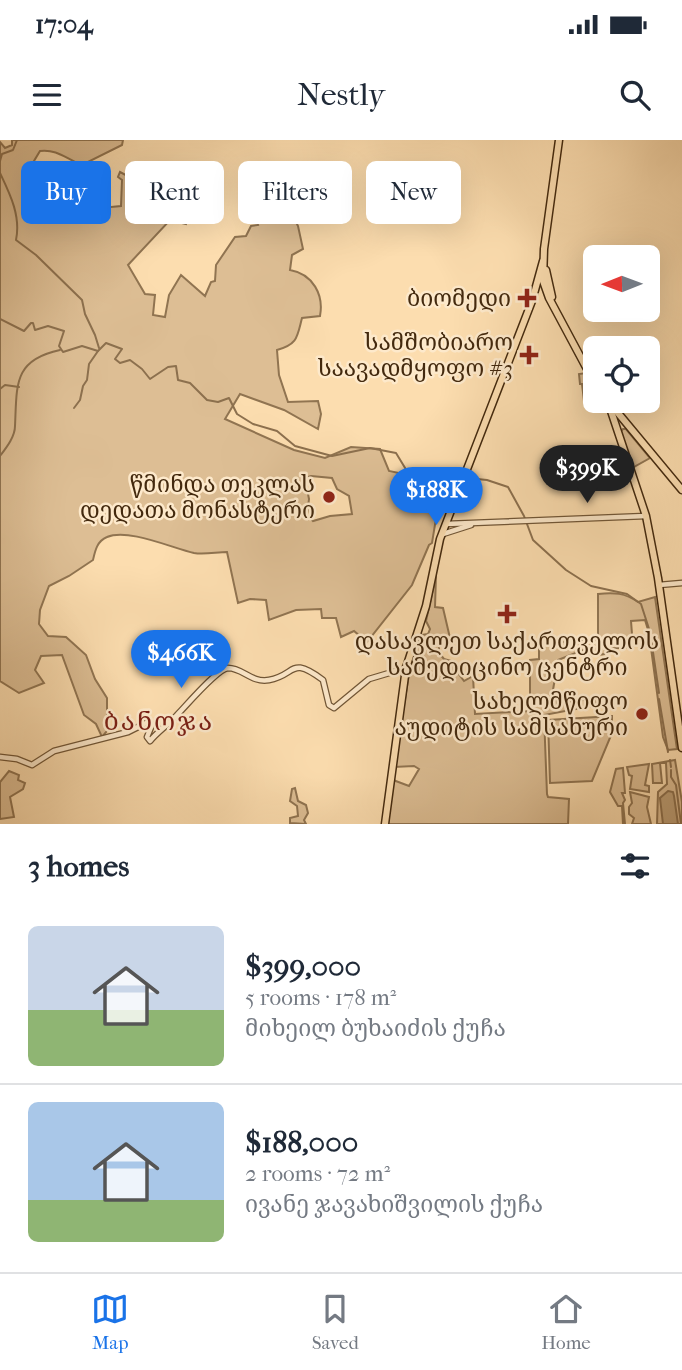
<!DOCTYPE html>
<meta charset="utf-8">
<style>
body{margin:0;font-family:"IM FELL French Canon","Noto Serif Georgian",serif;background:#f2f2f3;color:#1f2937;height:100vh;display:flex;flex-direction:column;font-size:26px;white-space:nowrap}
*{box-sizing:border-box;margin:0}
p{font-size:23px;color:#747a83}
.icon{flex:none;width:38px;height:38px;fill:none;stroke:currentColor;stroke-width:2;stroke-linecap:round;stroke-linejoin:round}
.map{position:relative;height:684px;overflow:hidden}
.drawer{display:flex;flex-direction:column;background:#fff;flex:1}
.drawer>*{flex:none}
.hud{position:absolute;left:21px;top:21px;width:640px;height:63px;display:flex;gap:14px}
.needle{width:46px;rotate:269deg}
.buttons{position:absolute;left:583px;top:105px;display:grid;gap:14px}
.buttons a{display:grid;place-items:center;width:77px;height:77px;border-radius:10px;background:#fff;box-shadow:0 7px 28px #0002;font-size:35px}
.price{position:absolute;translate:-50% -60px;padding:0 16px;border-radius:24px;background:#1a73e8;color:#fff;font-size:23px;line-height:46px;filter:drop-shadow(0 2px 4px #0008)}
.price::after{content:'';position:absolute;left:50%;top:42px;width:21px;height:16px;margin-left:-10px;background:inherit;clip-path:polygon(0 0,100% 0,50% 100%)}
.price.active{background:#222;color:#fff}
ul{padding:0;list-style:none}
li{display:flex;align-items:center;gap:21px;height:175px;padding:0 28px}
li+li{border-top:2px solid #e0e1e3}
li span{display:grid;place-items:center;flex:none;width:196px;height:140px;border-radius:10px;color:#555}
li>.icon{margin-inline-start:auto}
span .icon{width:84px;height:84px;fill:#fffc;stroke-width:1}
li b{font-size:30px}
h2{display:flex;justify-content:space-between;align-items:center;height:84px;padding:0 28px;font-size:30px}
.pill{padding:0 24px;border-radius:10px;background:#fff;box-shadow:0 7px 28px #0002;font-size:24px;line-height:63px}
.pill.active{background:#1a73e8;color:#fff}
.status{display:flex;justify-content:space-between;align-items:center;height:49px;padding:0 35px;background:#fff;direction:ltr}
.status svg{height:19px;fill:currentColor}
header{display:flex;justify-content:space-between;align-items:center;height:91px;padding:0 28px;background:#fff;font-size:32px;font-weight:600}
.menu{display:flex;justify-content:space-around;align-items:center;height:98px;border-top:2px solid #e0e1e3;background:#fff;font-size:19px;color:#747a83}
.menu a{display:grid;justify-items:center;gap:4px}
.menu .active{color:#1a73e8}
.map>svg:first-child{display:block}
.green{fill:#ddbe94;stroke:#907451;stroke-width:2;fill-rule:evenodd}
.water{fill:#bda078;stroke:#8c704e;stroke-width:2}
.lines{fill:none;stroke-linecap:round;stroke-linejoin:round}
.stream{stroke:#8c704e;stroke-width:2}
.minor-casing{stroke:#715636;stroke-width:7}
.major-casing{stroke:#43290e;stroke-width:9}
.minor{stroke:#fde9cb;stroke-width:4.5}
.major{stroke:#fcddaf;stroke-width:6}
.poi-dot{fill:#8f2418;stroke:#fde9cb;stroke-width:2.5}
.labels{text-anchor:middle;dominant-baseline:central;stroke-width:5;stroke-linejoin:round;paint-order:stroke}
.poi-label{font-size:23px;fill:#43290e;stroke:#fde9cb;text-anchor:end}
.quarter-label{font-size:26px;letter-spacing:2px;fill:#7a1f14;stroke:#fde9cb}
</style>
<div class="status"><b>17:04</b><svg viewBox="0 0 49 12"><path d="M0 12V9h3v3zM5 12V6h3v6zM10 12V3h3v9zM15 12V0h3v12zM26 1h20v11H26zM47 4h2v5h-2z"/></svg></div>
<header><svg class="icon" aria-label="menu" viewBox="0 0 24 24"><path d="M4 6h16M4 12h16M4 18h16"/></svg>Nestly<svg class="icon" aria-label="search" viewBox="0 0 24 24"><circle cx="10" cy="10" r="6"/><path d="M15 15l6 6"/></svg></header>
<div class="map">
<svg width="682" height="684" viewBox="0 0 682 684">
<rect width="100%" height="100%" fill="#fcddaf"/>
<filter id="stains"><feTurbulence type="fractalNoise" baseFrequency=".00286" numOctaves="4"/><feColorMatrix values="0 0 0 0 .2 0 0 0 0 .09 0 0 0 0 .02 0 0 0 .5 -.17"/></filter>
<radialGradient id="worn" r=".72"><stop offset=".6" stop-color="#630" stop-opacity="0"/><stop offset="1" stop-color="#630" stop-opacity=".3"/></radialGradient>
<g class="green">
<path d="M12,0h111l-1,5 -40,20c-16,-6 -24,-16 -42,-14l-6,10 11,15 38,12 28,19 10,-1 1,-26 -4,-3 2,-5 15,8 2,-14 9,2 2,5 7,-1 2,4h10l2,3 -6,3 2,5 -2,28 7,-4 6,-11 12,-4 -10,1 -3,-20 14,-2 3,20 8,-10 -6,-3v-3l27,7 -8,15 -11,-4 -12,15 -4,12 -16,-4 -42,45 17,29 10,1 -2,20 12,2 4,-22 12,-20 24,21 6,-14 4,-1 1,-16 19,-28 11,-1 5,-10 7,-1 -4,-12 -1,-14 23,-1 7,14 7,-2 8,16 5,23 -11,6 -2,15c23,4 34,25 30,46l-18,2c-5,19 -4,26 -25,32l2,25 9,27 30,-1 3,13 -3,15 -34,-19 -44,-16 -15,25 69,31 31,8 26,-11 29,2 9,22 53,11 -10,61 -3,2 -17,40 -45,57 -13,-11 -13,6 -5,-19h-14l-1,-9 -25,1 -27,10 -3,-20 -16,-1 -12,4 -11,-51c-10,0 -23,3 -33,1 -22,-5 -66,-25 -87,-16 -10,4 -12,14 -14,23l-24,16 -20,10 -9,24 -1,14 9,12 18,1 20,18 9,24 12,19v33l-5,6 -6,-13 -12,-9 -22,-60 -21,1 -6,14 9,13 -25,10 -19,-12v-539l5,6 7,-3zM311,336l21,2 5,11 12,7 3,18 -22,2 -17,5 -6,-6 2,-16 -4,-21z"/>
<polygon points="586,233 595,251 595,261 598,261 591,265 584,261 582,244 580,244 579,234"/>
<polygon points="623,289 626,289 650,318 632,328 620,292"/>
<path d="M436,435l-1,32 8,1 7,30 -11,7v8l5,6 11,3 3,11 6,8 9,-5 2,38 55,-3v-51l9,-1v-16l59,-3v-46c16,-2 27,-1 40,8l17,-5 22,152 -9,1 -5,-13 -14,-104 -4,-13 -14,1 2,26 -28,2v5l-15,2 -5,-2 -2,-4 -25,10 -5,30 3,3 1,10 37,-4 3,6 -53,10 3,79 1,3 21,2 -1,25h-181l6,-44 16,6 10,-17 -5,-3 -20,1 16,-99 12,-33 6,-1 2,-5 -4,-8z"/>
<polygon points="612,576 612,593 592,641 550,643 548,580"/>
<polygon points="675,620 682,662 682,684 657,684 658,652 667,644 666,623 660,623 662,643 653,643 652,624"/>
<polygon points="649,624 645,645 649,646 649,652 630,649 632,636 629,635 627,627"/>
<polygon points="623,628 625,653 622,653 625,660 623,663 625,684 623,684 622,666 618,666 610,652 616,629"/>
<polygon points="9,631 19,635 18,640 25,643 23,649 10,657 14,677 0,679 0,642"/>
<polygon points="295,648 298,661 306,665 308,673 304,680 306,684 290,683 290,678 298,676 297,666 290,661 292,649"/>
<polygon points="630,652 649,657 647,667 651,684 632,684 634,678 629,674 629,667 632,663"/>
</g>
<polygon class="water" points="668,651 673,652 674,656 678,684 663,684 660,658"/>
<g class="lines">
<g class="stream">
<polyline points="0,21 2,14 13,10 17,0"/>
<path d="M0,33c10,21 21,43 16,67l20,15 46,45 3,14 10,21 4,13"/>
<polyline points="0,179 24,191 31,183 33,183 35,190 48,186 64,191 59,206 63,212 82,206 98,211 106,203 122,209 115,219 120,223 130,220 142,229 150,239 168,227 176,226 178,240 190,243 207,260 218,262 229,258 237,274 253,284 277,291 295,306 332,316 370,308 396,313 413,341 458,342 459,340"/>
<polyline points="0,249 5,245 19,247"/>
<polyline points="74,268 80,260 83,246 87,240 89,224 98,211"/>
<path d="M0,316c6,-8 15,-19 15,-30 2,-41 -2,-66 45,-76"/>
<polyline points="467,338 487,340 508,347 524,376 533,400 566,430 591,446 627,454 641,464 650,492 659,553"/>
<polyline points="659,559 668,612"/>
<polyline points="670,620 671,627"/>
<polyline points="671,630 671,637 676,645 681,684"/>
</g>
<defs>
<g id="minor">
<polyline points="446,384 646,376"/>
<polyline points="443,394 471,385"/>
<polyline points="659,445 682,443"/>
<path d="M0,617l17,2 15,6 22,-14 74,-19 20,-10 4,3 -5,12 3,4c7,-9 18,-16 27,-26 9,-9 40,-46 51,-47 15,0 23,15 41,12 28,-5 20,-25 54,0l6,25 5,3 35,-29 37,-11"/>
</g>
<g id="major">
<polyline points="559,0 544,109 543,141 549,158 595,244"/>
<polyline points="546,130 552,157"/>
<polyline points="608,261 682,350"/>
<polyline points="611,271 646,376 658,438 682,608"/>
<polyline points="385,684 406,528 426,466 440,399 532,161 543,121"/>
</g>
</defs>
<use href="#minor" class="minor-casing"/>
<use href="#major" class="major-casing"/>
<use href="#minor" class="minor"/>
<use href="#major" class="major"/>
</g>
<g class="poi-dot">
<path d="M523.5 147.5h7v7h7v7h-7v7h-7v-7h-7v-7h7z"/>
<path d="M525.5 204.5h7v7h7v7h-7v7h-7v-7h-7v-7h7z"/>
<circle cx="329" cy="357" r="7"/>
<path d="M503.5 463.5h7v7h7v7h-7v7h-7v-7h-7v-7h7z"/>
<circle cx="642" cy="574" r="7"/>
</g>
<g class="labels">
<g class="poi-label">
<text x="511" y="158">ბიომედი</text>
<text x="513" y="202">სამშობიარო<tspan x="513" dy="26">საავადმყოფო #3</tspan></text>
<text x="315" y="344">წმინდა თეკლას<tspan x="315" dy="26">დედათა მონასტერი</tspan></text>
<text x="507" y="501" text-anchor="middle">დასავლეთ საქართველოს<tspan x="507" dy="26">სამედიცინო ცენტრი</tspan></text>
<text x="628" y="561">სახელმწიფო<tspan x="628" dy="26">აუდიტის სამსახური</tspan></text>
</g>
<g class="quarter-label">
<text x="159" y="581">ბანოჯა</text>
</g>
</g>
<rect width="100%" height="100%" filter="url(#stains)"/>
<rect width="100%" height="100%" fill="url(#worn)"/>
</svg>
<div class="buttons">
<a><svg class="needle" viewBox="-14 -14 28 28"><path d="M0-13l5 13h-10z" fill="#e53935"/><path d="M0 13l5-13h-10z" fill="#747a83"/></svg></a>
<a><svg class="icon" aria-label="locate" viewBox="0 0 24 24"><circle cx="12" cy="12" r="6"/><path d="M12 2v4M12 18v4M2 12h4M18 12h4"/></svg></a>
</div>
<b class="price active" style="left:587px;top:365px">$399K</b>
<b class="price" style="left:436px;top:387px">$188K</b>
<b class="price" style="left:181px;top:550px">$466K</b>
<div class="hud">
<a class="pill active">Buy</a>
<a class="pill">Rent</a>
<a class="pill">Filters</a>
<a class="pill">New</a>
</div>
</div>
<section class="drawer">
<h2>3 homes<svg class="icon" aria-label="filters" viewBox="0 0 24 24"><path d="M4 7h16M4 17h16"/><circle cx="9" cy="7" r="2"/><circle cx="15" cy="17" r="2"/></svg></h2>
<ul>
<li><span style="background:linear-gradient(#c9d6e8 60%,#8fb573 0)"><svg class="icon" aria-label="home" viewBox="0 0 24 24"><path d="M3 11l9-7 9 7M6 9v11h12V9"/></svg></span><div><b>$399,000</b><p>5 rooms · 178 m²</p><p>მიხეილ ბუხაიძის ქუჩა</p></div></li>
<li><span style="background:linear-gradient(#a9c7e8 70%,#8fb573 0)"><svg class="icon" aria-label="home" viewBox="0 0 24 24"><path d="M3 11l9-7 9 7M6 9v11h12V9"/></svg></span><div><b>$188,000</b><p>2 rooms · 72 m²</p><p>ივანე ჯავახიშვილის ქუჩა</p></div></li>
</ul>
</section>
<nav class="menu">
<a class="active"><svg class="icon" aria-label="map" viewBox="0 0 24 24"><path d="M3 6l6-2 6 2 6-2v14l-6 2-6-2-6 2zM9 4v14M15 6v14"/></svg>Map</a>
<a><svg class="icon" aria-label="saved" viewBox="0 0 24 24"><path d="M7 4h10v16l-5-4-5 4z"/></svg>Saved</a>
<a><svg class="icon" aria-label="home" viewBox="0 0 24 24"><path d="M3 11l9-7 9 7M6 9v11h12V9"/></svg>Home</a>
</nav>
